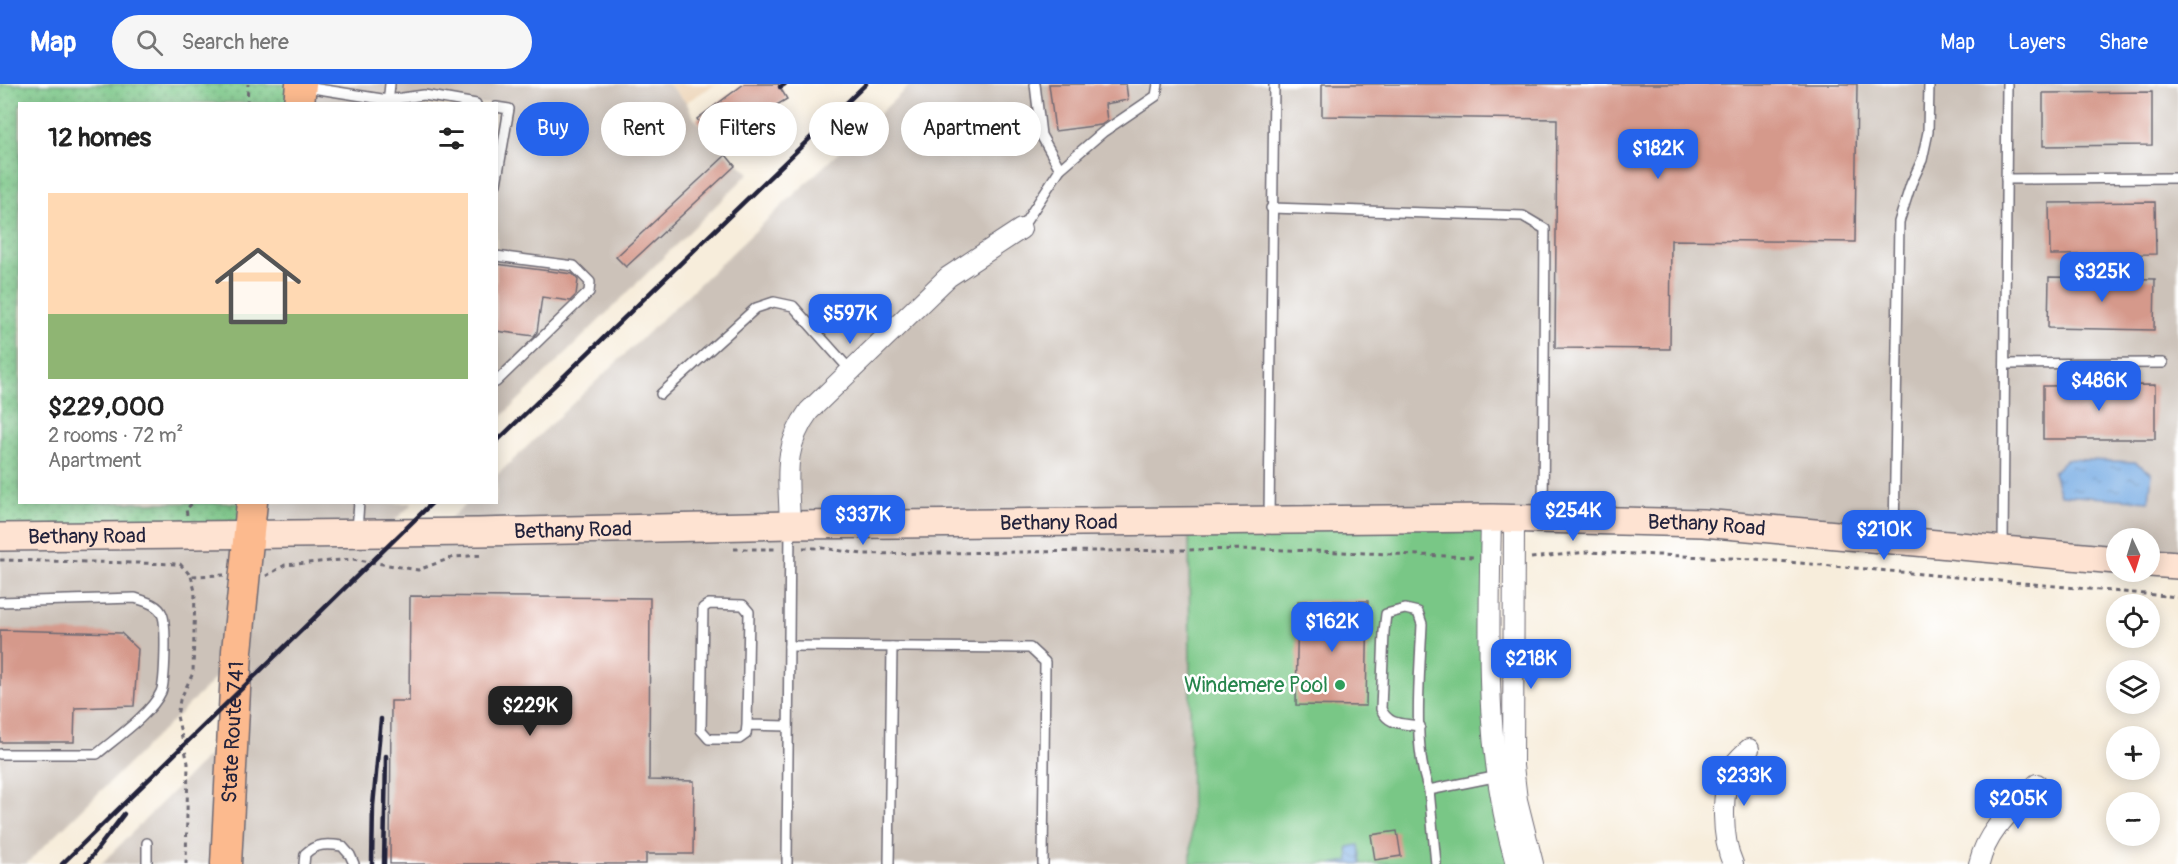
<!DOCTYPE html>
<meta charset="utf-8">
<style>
body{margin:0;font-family:Pangolin,sans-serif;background:#f6f6f6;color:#222;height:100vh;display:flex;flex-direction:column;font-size:22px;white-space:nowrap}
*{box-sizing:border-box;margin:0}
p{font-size:20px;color:#767676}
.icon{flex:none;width:33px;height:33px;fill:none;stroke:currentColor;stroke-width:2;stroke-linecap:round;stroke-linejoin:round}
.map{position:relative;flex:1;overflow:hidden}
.side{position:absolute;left:18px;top:18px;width:480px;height:402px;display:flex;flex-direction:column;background:#fff;border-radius:0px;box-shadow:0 3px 15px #0003}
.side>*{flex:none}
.banner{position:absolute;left:516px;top:18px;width:570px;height:54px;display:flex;gap:12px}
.needle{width:39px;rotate:176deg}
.tools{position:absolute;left:2106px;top:444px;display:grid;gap:12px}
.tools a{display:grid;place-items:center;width:54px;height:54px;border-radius:50%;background:#fff;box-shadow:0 3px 15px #0003;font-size:30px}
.price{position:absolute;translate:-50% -51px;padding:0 14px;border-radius:12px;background:#2563eb;color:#fff;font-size:20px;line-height:39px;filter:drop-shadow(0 2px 3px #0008)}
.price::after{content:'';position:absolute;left:50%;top:36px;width:18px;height:14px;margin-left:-9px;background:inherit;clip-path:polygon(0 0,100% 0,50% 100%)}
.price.on{background:#222;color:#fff}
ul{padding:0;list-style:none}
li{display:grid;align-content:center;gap:12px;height:318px;padding:0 30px}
li span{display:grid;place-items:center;height:186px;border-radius:0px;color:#555}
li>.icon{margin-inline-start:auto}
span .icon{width:108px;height:108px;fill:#fffc;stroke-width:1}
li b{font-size:26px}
h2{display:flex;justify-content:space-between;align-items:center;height:72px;padding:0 30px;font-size:26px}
.chip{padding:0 21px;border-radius:27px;background:#fff;box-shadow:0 3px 15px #0003;font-size:21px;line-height:54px}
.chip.on{background:#2563eb;color:#fff}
header{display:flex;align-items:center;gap:36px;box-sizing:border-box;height:84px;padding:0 30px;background:#2563eb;color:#fff}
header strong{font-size:28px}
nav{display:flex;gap:33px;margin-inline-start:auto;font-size:21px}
.search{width:420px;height:54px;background:#f6f6f6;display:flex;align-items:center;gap:15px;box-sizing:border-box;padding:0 21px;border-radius:33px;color:#767676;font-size:22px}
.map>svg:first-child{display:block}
.built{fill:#eed7bb}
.industrial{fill:#ccc2b9}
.grass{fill:url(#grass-dots);stroke:#4e7460;stroke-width:1.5}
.pitch{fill:#79c786;stroke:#4e7460;stroke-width:1.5}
.water{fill:url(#water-ripples);stroke:#4c668f;stroke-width:1.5}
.building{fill:#d5998b}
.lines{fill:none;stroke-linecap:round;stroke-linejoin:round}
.lane-casing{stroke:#6d6973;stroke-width:12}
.street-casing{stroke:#6d6973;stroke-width:22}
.secondary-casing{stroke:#6d6973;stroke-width:30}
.primary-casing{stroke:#6d6973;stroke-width:33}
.path{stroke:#6d6973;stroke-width:3;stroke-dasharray:4.5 4.5;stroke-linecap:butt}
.lane{stroke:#fff;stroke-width:9}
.street{stroke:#fff;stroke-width:20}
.secondary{stroke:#fee3d2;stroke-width:27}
.primary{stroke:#fcba8e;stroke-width:30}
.rail{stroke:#22223b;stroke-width:4.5}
.leisure-dot{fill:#2e9e5b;stroke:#fff;stroke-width:2}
.labels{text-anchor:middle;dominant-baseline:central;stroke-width:5;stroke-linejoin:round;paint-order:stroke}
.street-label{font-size:21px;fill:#22223b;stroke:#fff}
.leisure-label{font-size:21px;fill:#27864d;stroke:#fff;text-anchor:end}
</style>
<header>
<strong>Map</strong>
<div class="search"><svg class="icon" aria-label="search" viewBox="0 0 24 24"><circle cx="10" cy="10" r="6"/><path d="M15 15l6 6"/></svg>Search here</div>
<nav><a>Map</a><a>Layers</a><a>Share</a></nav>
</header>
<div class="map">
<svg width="2178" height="780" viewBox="0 0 2178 780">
<defs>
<pattern id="grass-dots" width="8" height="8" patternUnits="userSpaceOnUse" patternTransform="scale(1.5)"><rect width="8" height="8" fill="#79c786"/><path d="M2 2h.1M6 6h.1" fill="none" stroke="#63a16f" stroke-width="1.8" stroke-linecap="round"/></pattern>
<pattern id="water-ripples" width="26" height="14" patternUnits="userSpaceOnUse" patternTransform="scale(1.5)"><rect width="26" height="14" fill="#75aae3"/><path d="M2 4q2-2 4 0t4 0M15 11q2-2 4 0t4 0" fill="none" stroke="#608ab9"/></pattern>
</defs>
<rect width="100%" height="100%" fill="#fff"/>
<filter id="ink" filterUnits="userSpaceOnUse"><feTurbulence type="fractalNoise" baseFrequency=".0167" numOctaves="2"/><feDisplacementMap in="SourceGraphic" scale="12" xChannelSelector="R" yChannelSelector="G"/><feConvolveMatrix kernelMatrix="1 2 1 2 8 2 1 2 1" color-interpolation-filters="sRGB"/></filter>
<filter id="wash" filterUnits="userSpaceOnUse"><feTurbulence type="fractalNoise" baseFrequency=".008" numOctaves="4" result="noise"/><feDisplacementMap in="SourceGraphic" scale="24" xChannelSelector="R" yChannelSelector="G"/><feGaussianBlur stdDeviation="1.35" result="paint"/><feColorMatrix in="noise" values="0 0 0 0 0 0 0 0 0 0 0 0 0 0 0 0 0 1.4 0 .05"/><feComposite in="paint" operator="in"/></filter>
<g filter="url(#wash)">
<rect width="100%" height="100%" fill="#f7eddb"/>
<polygon class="built" points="668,0 716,0 686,18"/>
<g class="industrial">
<polygon points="297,0 668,0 686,18 694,34 722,66 749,89 497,337 496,20 295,20"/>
<polygon points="911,0 2178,0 2178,481 2150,479 2150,454 2116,454 2116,476 1823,448 1189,436 1190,780 101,780 232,648 237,568 208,602 26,780 0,780 0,453 252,418 413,419 383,448 435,448 467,419 496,418 497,391"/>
</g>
<polygon class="grass" points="0,0 297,0 295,19 20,20 20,418 252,419 249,450 0,453"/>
<polygon class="pitch" points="1491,434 1489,571 1516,780 1191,780 1189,436"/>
<g class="water">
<polygon points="2066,375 2135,378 2152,389 2149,417 2060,411 2053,388"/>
<polygon points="1359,761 1361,780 1332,780 1349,777 1348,763"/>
</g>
<g id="blocks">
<g class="building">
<polygon points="744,0 778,0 787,15 714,58 697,35"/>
<polygon points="1049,0 1126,0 1128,16 1105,20 1107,37 1101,41 1055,47"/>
<polygon points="1322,0 1857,0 1855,158 1671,156 1670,265 1555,264 1557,35 1322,32"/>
<polygon points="2152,8 2152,61 2043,62 2043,9"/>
<polygon points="726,71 735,82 626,183 616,173"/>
<polygon points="2155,118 2156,170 2050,171 2049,119"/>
<polygon points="496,180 573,190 578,196 576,211 570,217 542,213 537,248 534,252 496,247"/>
<polygon points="2049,193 2155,195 2154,246 2048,244"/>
<polygon points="2155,301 2155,355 2043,355 2043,302"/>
<polygon points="410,512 650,514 649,696 694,697 693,770 646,770 646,780 390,780 391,617 409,617"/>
<polygon points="1298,517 1368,517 1366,622 1296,621"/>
<polygon points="0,546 121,549 138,565 134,622 75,624 74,658 0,658"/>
<polygon points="1397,747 1401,772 1375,776 1371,751"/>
</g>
</g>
</g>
<g filter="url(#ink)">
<use href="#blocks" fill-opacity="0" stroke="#6d6973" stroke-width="1.5"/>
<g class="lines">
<defs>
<g id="lane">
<polyline points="1035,0 1041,51 1060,85"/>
<polyline points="306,3 388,16 424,11 476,20"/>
<polyline points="388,20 390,0"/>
<polyline points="496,23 509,25 496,100"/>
<polyline points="2006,95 2175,94"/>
<polyline points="1271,124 1523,132 1545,145 1543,433"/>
<polyline points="1021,145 1060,85 1103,48 1156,12 1158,0"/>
<polyline points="496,172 574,182 590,198 589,208 496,298"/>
<polyline points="2005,280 2163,279"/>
<polyline points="661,310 756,224 774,218 793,222 851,287"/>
<polyline points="1269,433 1274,0"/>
<polyline points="357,447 359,418"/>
<polyline points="1894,453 1899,138 1911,100 1922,76 1928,48 1929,0"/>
<polyline points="2003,463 2007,0"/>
<path d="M0,518l135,-4c9,3 23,6 27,16 5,9 3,69 -1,78 -10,22 -45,46 -64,62h-97"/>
<polyline points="789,562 1030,564 1045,578 1043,780"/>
<polyline points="747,641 746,650 739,655 709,655 701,646 703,524 709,520 743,521 749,528 747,641 788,642"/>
<path d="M1420,642c-18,-3 -31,0 -39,-17l3,-77 2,-18 19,-5 13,3 4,12c-2,48 -10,123 7,166l70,-14"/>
<polyline points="1429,706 1436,780"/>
<polyline points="147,780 147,759"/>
<path d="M304,780l1,-10c11,-11 23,-10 37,-8l8,9 4,9"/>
<polyline points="787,780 790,443"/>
<polyline points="889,780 892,563"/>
</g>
<g id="street">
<path d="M1491,434c-2,116 -8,234 25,346"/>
<polyline points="1514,435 1513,682 1517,716 1533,780"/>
<path d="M790,441c-1,-45 -9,-76 19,-114l139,-134 73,-48"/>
<path d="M1733,780c-11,-25 -13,-73 0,-97 3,-7 11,-13 16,-18"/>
<path d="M1979,780c8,-34 34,-55 58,-80"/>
</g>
<g id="secondary">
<path id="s1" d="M0,453l478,-5 312,-7 701,-7 212,5 413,37"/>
<polyline points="2150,479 2178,481"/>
</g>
<g id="primary">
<polyline points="299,20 301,0"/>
<path id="s2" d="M226,780l11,-213 15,-149"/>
</g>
</defs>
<use href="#lane" class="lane-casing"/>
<use href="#street" class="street-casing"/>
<use href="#secondary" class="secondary-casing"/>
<use href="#primary" class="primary-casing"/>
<g class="path">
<polyline points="247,20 248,0"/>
<polyline points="187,431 186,425 194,418"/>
<polyline points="803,464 823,464 862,470 1259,465 1473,473"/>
<polyline points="734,465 778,465"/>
<polyline points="1531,474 1587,468 1755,475 2178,513"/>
<polyline points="0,476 180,480 191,492 224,491"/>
<polyline points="266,492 285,481 353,475 418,486 454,473 484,471"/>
<polyline points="186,780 188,679 177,632 180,616 193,589 195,507 191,492"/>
</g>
<use href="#lane" class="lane"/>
<use href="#street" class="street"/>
<use href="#secondary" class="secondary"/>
<use href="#primary" class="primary"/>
<g class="rail">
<polyline points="780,3 785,0"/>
<polyline points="496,358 866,0"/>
<polyline points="62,780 433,418"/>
<polyline points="86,780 124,730"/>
<polyline points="372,780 373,722 381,635"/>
<polyline points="384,780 386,672"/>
</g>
</g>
</g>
<circle class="leisure-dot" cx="1340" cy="601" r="6"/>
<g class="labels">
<g class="street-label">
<text stroke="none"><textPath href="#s1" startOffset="1059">Bethany Road</textPath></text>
<text stroke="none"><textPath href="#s1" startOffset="1707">Bethany Road</textPath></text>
<text stroke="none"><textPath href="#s1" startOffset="573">Bethany Road</textPath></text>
<text stroke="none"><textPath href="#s1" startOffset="87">Bethany Road</textPath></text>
<text stroke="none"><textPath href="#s2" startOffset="132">State Route 741</textPath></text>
</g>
<g class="leisure-label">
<text x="1328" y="601">Windemere Pool</text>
</g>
</g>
</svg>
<div class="tools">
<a><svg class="needle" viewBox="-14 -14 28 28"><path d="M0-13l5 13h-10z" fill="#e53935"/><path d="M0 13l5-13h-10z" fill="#767676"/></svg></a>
<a><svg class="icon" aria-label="locate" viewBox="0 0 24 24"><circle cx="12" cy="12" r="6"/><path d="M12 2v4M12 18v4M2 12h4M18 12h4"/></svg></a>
<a><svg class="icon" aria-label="layers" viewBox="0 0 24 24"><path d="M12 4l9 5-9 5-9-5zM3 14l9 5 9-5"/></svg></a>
<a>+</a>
<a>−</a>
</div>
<b class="price" style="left:1658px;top:96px">$182K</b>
<b class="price" style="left:2102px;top:219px">$325K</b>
<b class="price" style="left:850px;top:261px">$597K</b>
<b class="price" style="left:2099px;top:328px">$486K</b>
<b class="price" style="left:1573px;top:458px">$254K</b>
<b class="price" style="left:863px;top:462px">$337K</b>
<b class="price" style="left:1884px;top:477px">$210K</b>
<b class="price" style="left:1332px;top:569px">$162K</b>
<b class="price" style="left:1531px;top:606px">$218K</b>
<b class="price on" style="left:530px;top:653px">$229K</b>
<b class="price" style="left:1744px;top:723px">$233K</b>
<b class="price" style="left:2018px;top:746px">$205K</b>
<div class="banner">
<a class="chip on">Buy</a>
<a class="chip">Rent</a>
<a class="chip">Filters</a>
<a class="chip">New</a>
<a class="chip">Apartment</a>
</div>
<section class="side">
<h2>12 homes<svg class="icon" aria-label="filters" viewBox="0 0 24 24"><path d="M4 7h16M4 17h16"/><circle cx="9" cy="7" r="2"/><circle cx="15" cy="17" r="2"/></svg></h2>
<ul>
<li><span style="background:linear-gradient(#ffd9b3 65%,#8fb573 0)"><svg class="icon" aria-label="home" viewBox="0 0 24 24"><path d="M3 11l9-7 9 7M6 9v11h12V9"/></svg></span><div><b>$229,000</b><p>2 rooms · 72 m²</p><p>Apartment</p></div></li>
</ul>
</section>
</div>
